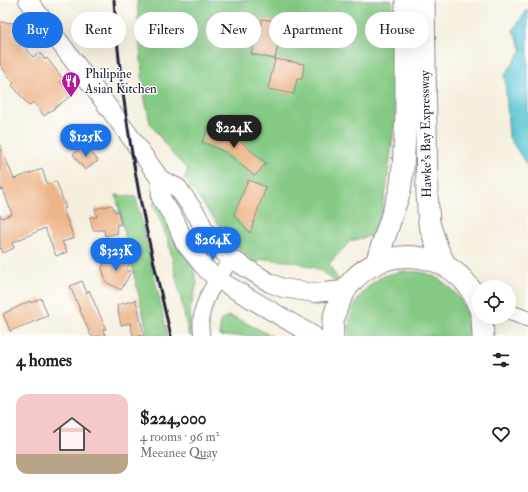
<!DOCTYPE html>
<meta charset="utf-8">
<style>
body{margin:0;font-family:"IM FELL Double Pica",serif;background:#f2f2f2;color:#202124;height:100vh;display:flex;flex-direction:column;font-size:15px;white-space:nowrap}
*{box-sizing:border-box;margin:0}
p{font-size:13px;color:#757577}
.icon{flex:none;width:22px;height:22px;fill:none;stroke:currentColor;stroke-width:2;stroke-linecap:round;stroke-linejoin:round}
.map{position:relative;height:336px;overflow:hidden}
.side{display:flex;flex-direction:column;background:#fff;flex:1}
.side>*{flex:none}
.top-card{position:absolute;left:12px;top:12px;width:504px;height:36px;display:flex;gap:8px}
.buttons{position:absolute;left:472px;top:280px;display:grid;gap:8px}
.buttons a{display:grid;place-items:center;width:44px;height:44px;border-radius:50%;background:#fff;box-shadow:0 4px 16px #0002;font-size:20px}
.price{position:absolute;translate:-50% -34px;padding:0 9px;border-radius:14px;background:#1a73e8;color:#fff;font-size:13px;line-height:26px;filter:drop-shadow(0 1px 2px #0008)}
.price::after{content:'';position:absolute;left:50%;top:24px;width:12px;height:9px;margin-left:-6px;background:inherit;clip-path:polygon(0 0,100% 0,50% 100%)}
.price.current{background:#222;color:#fff}
ul{padding:0;list-style:none}
li{display:flex;align-items:center;gap:12px;height:100px;padding:0 16px}
li span{display:grid;place-items:center;flex:none;width:112px;height:80px;border-radius:12px;color:#555}
li>.icon{margin-inline-start:auto}
span .icon{width:48px;height:48px;fill:#fffc;stroke-width:1}
li b{font-size:17px}
h2{display:flex;justify-content:space-between;align-items:center;height:48px;padding:0 16px;font-size:17px}
.pill{padding:0 14px;border-radius:18px;background:#fff;box-shadow:0 4px 16px #0002;font-size:14px;line-height:36px}
.pill.current{background:#1a73e8;color:#fff}
.map>svg:first-child{display:block}
.green{fill:#85ca84;stroke:#547660}
.water{fill:#58c4d0;stroke:#3d7386}
.building{fill:#eeb589}
.lines{fill:none;stroke-linecap:round;stroke-linejoin:round}
.minor-casing{stroke:#8c888c;stroke-width:17}
.major-casing{stroke:#8c888c;stroke-width:20}
.highway-casing{stroke:#8c888c;stroke-width:23}
.minor{stroke:#fff;stroke-width:15}
.major{stroke:#fff;stroke-width:18}
.highway{stroke:#fff;stroke-width:21}
.rail{stroke:#22223b;stroke-width:3}
.labels{text-anchor:middle;dominant-baseline:central;stroke-width:3;stroke-linejoin:round;paint-order:stroke}
.poi-label{font-size:13px;fill:#22223b;stroke:#fff;text-anchor:start}
.street-label{font-size:13px;fill:#22223b;stroke:#fff}
</style>
<div class="map">
<svg width="528" height="336" viewBox="0 0 528 336">
<rect width="100%" height="100%" fill="#fff"/>
<filter id="ink" filterUnits="userSpaceOnUse"><feTurbulence type="fractalNoise" baseFrequency=".025" numOctaves="2"/><feDisplacementMap in="SourceGraphic" scale="8" xChannelSelector="R" yChannelSelector="G"/><feConvolveMatrix kernelMatrix="1 2 1 2 8 2 1 2 1" color-interpolation-filters="sRGB"/></filter>
<filter id="wash" filterUnits="userSpaceOnUse"><feTurbulence type="fractalNoise" baseFrequency=".012" numOctaves="4" result="noise"/><feDisplacementMap in="SourceGraphic" scale="16" xChannelSelector="R" yChannelSelector="G"/><feGaussianBlur stdDeviation="0.9" result="paint"/><feColorMatrix in="noise" values="0 0 0 0 0 0 0 0 0 0 0 0 0 0 0 0 0 1.4 0 .05"/><feComposite in="paint" operator="in"/></filter>
<g filter="url(#wash)">
<rect width="100%" height="100%" fill="#f5efdd"/>
<g class="green">
<polygon points="137,0 392,0 395,119 386,191 376,235 350,241 329,264 344,290 321,270 296,262 264,259 255,263 230,240 184,179 188,170 173,155 150,123 143,90"/>
<polygon points="116,195 136,197 168,336 148,336"/>
<polygon points="161,198 196,256 194,272 197,283 190,310 191,336 189,336 168,240 153,203"/>
<path d="M403,271c7,1 15,0 22,2 26,8 48,35 44,63h-120c-2,-24 11,-47 33,-59 6,-3 15,-4 21,-6z"/>
<polygon points="228,316 238,319 272,336 220,336 220,321"/>
</g>
<polygon class="water" points="528,9 528,167 509,137 505,75 522,50 513,30"/>
<g id="blocks">
<g class="building">
<polygon points="262,19 283,22 275,59 304,64 302,79 297,79 294,94 268,89 275,59 251,54 255,40 258,39"/>
<polygon points="0,22 15,23 13,32 33,57 40,52 45,60 47,58 63,79 60,82 71,96 44,116 33,102 29,106 12,85 14,83 0,65"/>
<polygon points="209,125 235,137 266,163 255,176 225,152 202,142"/>
<polygon points="0,145 14,179 42,169 47,184 56,181 66,208 63,209 74,238 62,242 67,252 56,256 45,228 12,243 14,248 3,253 1,248 0,249 0,215 2,218 12,214 3,189 0,190"/>
<polygon points="86,145 98,161 85,170 73,154"/>
<polygon points="248,180 266,187 250,233 234,215"/>
<polygon points="112,205 115,212 118,211 121,224 116,225 118,233 105,236 104,230 93,230 90,217 97,217 95,209"/>
<polygon points="118,256 130,263 126,270 131,272 121,290 106,282 102,267 106,259 112,262"/>
<polygon points="82,281 87,293 89,290 106,329 103,329 105,336 91,336 70,286"/>
<polygon points="41,298 48,316 10,331 3,314 30,301 31,303"/>
<polygon points="136,300 144,336 133,336 130,323 121,325 117,305"/>
</g>
</g>
</g>
<g filter="url(#ink)">
<use href="#blocks" fill-opacity="0" stroke="#8c888c" stroke-width="1"/>
<g class="lines">
<defs>
<g id="minor">
<polyline points="509,312 528,319"/>
<path d="M202,336c-6,-30 13,-54 30,-77"/>
</g>
<g id="major">
<polyline points="28,0 129,135 160,179 178,188 197,215 208,237 220,250 232,259 270,283 283,288 314,293 344,290"/>
<polyline points="160,179 161,198 176,222 184,242 205,268 217,279 314,336"/>
</g>
<g id="highway">
<polyline points="424,0 427,194 429,223 438,250 446,266"/>
<polyline points="376,263 400,191 403,168 406,117 406,0"/>
<polyline points="482,317 483,336"/>
<path d="M333,336c-2,-13 2,-26 8,-38 28,-59 118,-54 138,9"/>
</g>
</defs>
<use href="#minor" class="minor-casing"/>
<use href="#major" class="major-casing"/>
<use href="#highway" class="highway-casing"/>
<use href="#minor" class="minor"/>
<use href="#major" class="major"/>
<use href="#highway" class="highway"/>
<path class="rail" d="M114,0c4,65 13,129 25,193 9,48 21,96 32,143"/>
</g>
</g>
<defs>
<symbol id="restaurant-pin" viewBox="-11 -11 22 30"><path d="M0 17L-7.5 6A9.5 9.5 0 1 1 7.5 6Z" fill="#b5179e" stroke="#fff"/><path d="M-5-6h1v4h1v-4h1v4h1v-4h1v5L-1.5 .5V6h-2V.5L-5-1ZM5-6V6H3V1.5H1.5Q1.5-4 5-6Z" fill="#fff"/></symbol>
</defs>
<g fill-rule="evenodd">
<use href="#restaurant-pin" x="60" y="70" width="22" height="30"/>
</g>
<g class="labels">
<g class="poi-label">
<text x="85" y="74">Philipine<tspan x="85" dy="15">Asian Kitchen</tspan></text>
</g>
<g class="street-label">
<text transform="translate(426 134) rotate(-91)">Hawke's Bay Expressway</text>
</g>
</g>
</svg>
<div class="buttons">
<a><svg class="icon" aria-label="locate" viewBox="0 0 24 24"><circle cx="12" cy="12" r="6"/><path d="M12 2v4M12 18v4M2 12h4M18 12h4"/></svg></a>
</div>
<b class="price current" style="left:234px;top:149px">$224K</b>
<b class="price" style="left:86px;top:158px">$125K</b>
<b class="price" style="left:213px;top:261px">$264K</b>
<b class="price" style="left:116px;top:272px">$323K</b>
<div class="top-card">
<a class="pill current">Buy</a>
<a class="pill">Rent</a>
<a class="pill">Filters</a>
<a class="pill">New</a>
<a class="pill">Apartment</a>
<a class="pill">House</a>
</div>
</div>
<section class="side">
<h2>4 homes<svg class="icon" aria-label="filters" viewBox="0 0 24 24"><path d="M4 7h16M4 17h16"/><circle cx="9" cy="7" r="2"/><circle cx="15" cy="17" r="2"/></svg></h2>
<ul>
<li><span style="background:linear-gradient(#f6c9c9 75%,#b9a48a 0)"><svg class="icon" aria-label="home" viewBox="0 0 24 24"><path d="M3 11l9-7 9 7M6 9v11h12V9"/></svg></span><div><b>$224,000</b><p>4 rooms · 96 m²</p><p>Meeanee Quay</p></div><svg class="icon" aria-label="heart" viewBox="0 0 24 24"><path d="M12 20l-8-8c-3-5 5-10 8-4 3-6 11-1 8 4z"/></svg></li>
</ul>
</section>
